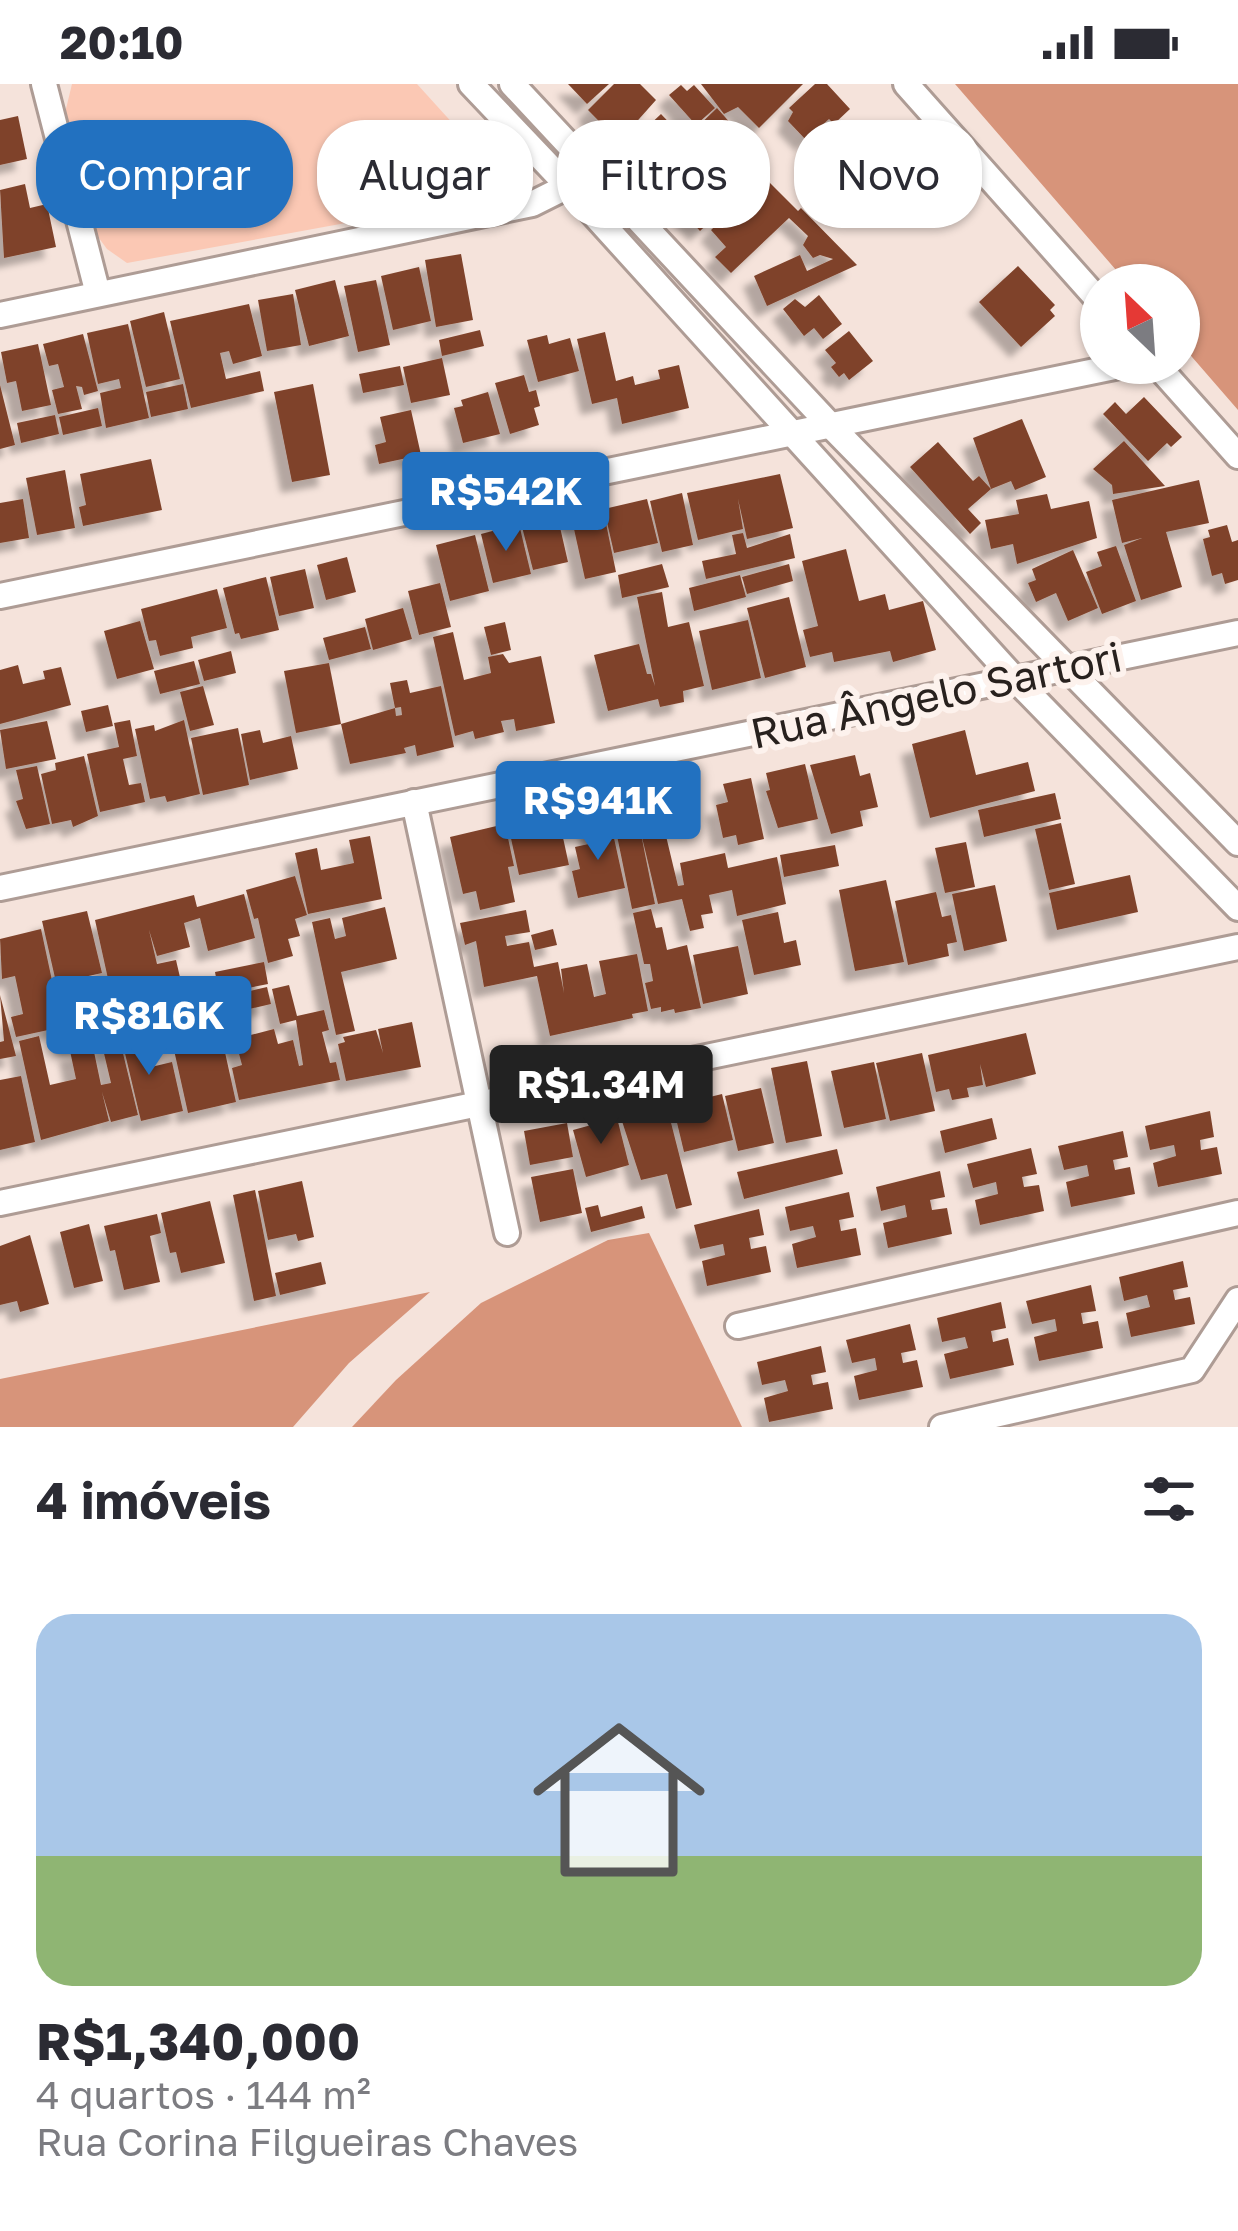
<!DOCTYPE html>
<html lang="pt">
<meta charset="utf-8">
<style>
body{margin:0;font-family:"Golos Text",sans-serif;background:#f7f7f7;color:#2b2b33;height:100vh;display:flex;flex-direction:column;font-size:45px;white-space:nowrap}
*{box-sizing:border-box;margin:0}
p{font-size:39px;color:#7c7c81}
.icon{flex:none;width:66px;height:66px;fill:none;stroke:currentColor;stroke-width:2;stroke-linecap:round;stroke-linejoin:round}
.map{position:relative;height:1343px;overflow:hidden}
.details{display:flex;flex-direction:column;background:#fff;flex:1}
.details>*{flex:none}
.top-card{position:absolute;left:36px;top:36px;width:1167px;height:108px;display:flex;gap:24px}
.needle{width:78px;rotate:335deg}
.fabs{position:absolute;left:1080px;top:180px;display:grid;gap:24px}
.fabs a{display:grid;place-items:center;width:120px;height:120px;border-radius:50%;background:#fff;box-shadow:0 3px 9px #0004;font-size:60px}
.price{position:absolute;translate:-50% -102px;padding:0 27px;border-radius:12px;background:#2271c0;color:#fff;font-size:39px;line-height:78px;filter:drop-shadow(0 3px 6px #0008)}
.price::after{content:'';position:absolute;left:50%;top:72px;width:36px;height:27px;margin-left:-18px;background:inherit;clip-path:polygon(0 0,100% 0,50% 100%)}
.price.selected{background:#222;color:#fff}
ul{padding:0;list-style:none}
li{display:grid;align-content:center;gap:24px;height:636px;padding:0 36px}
li span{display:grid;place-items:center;height:372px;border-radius:36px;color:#555}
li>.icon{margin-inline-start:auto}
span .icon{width:216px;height:216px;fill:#fffc;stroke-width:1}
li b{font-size:51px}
h2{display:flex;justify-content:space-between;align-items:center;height:144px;padding:0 36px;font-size:51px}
.tag{padding:0 42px;border-radius:48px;background:#fff;box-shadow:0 3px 9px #0004;font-size:42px;line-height:108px}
.tag.selected{background:#2271c0;color:#fff}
.status{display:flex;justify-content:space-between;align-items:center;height:84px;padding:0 60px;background:#fff;direction:ltr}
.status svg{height:33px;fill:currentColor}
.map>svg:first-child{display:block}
.green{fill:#fbc8b4}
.forest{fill:#d7947a}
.building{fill:#7f432b;filter:url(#shadow)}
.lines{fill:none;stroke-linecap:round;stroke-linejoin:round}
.minor-casing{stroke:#ae9c95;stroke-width:30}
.minor{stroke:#fff;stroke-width:24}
.labels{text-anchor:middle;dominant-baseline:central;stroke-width:12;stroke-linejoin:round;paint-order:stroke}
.street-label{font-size:42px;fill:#28211e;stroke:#fdf2ed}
</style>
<div class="status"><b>20:10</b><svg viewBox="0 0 49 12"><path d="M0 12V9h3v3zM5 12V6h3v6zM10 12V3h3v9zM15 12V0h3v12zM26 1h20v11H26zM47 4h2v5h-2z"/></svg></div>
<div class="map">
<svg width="1238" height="1343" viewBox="0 0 1238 1343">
<defs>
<filter id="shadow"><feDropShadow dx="-11" dy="11" stdDeviation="3" flood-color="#0004"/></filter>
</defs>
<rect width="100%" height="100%" fill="#f5e3db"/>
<polygon class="green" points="72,0 417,0 515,108 127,179 107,165 93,146 65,29"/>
<g class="forest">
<polygon points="955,0 1238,0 1238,326 1179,258 1179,201 1129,201"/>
<polygon points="649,1149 742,1343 352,1343 396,1296 481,1219 608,1156"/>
<polygon points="430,1208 349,1279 293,1343 0,1343 0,1295"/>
</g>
<g class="building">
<polygon points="568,0 609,0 587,20"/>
<polygon points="614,0 640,0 656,16 623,53 638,38 645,45 661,30 683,53 651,83 642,74 638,77 588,26"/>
<polygon points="701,0 803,0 759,44 738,23 724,30"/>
<polygon points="815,0 827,0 850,25 834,40 829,35 806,56 788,37 793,28 789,24"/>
<polygon points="681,1 687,7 694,1 715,24 696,41 669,11"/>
<polygon points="717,24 733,42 710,62 695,45"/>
<polygon points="18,32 27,75 0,81 0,36"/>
<polygon points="695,54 713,80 673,117 648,91 686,56 689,59"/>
<polygon points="719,90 738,111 700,147 680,125"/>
<polygon points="765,94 798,127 801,124 857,181 767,222 754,192 800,171 807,187 833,175 820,171 813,174 803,161 808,152 789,134 731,189 715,173 726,163 711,146"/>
<polygon points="25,100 30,124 47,120 56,163 4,174 0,106"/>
<polygon points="461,170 473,236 436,243 425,176"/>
<polygon points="1018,182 1055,221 1050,226 1055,232 1021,263 979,218"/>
<polygon points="419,183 431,237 393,246 381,192"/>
<polygon points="335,196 349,252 309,262 295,206"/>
<polygon points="376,196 390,261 358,268 344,202"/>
<polygon points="293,210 301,261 267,267 258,216"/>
<polygon points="819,211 842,240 823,255 814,244 804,252 783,225 795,215 805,223"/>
<polygon points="249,220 262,272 233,280 229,267 220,269 226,295 260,287 264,307 191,324 170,237"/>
<polygon points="164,228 180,295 146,303 130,237"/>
<polygon points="128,240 149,334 106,344 100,309 121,304 119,295 98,300 87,249"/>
<polygon points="480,246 484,262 442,272 439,256"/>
<polygon points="849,247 873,277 849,296 844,289 839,293 831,283 836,279 825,266"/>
<polygon points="605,248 616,297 633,292 635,301 660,295 658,286 679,281 689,324 622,340 617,314 592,320 577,255"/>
<polygon points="83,250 98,307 84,311 82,303 76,302 82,325 58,330 52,306 64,303 58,280 49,282 43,260"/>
<polygon points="547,251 549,260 570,254 579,287 538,298 527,256"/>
<polygon points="38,260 51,321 22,327 16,297 7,299 1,268"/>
<polygon points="442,274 450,311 411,319 403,283"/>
<polygon points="400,282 404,301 363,309 359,290"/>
<polygon points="524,291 529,308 536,306 540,322 534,324 539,341 510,350 495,299"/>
<polygon points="183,300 188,325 151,333 146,308"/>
<polygon points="313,300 330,391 292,398 274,308"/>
<polygon points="0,301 15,361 0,365"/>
<polygon points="488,308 500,350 463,359 454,324 463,322 461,316"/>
<polygon points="1144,313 1182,353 1171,363 1167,359 1148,377 1103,330 1115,318 1126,330"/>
<polygon points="98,324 102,342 63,351 59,333"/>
<polygon points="411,326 421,371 379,380 375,361 386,358 380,333"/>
<polygon points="55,331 59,350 21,359 17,339"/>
<polygon points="1022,335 1046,393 1015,406 1011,397 991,405 973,354"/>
<polygon points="1124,357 1165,402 1113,410 1112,401 1093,385"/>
<polygon points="938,358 973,397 979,392 991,405 968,425 981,439 970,450 910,383"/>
<polygon points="151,375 162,426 83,442 79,423 86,421 80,390"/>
<polygon points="65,386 75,444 37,451 26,394"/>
<polygon points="780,390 793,444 747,455 738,415 743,445 698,456 687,409"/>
<polygon points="1199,396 1209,439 1166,448 1182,503 1141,516 1124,461 1142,454 1122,459 1112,416"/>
<polygon points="682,409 693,461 662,468 650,417"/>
<polygon points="1047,410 1051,425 1089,417 1097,454 1017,480 1013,460 991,465 985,436 1019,430 1016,416"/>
<polygon points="23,415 29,454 0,459 0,419"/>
<polygon points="647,415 658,459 614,469 604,425"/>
<polygon points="602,420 616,488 585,495 570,427"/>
<polygon points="557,430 568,478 533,486 521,439"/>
<polygon points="519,440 531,490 493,499 481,450"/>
<polygon points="1227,441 1232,458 1238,456 1238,496 1225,500 1222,489 1212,492 1203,455 1210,453 1208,446"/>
<polygon points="743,449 747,464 790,450 795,474 706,495 702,477 736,470 732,451"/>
<polygon points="475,451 489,507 450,517 436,461"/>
<polygon points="1116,462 1136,517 1102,530 1086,488 1102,482 1097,468"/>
<polygon points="846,465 859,517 885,510 889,526 923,517 936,566 893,578 890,567 834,578 832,568 810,573 803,546 818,542 802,477"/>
<polygon points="1073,466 1098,524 1068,537 1056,509 1036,518 1028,499 1036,496 1032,485"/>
<polygon points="347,473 356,508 326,516 317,481"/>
<polygon points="662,480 669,503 622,514 618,491"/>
<polygon points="789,480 793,497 747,510 742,493"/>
<polygon points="305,485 314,524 279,532 270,493"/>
<polygon points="740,491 746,513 694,527 689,504"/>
<polygon points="266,493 279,546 241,555 239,549 235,550 223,504"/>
<polygon points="440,499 451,543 419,551 408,507"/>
<polygon points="217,505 227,544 191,553 193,564 160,572 156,556 149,557 141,525"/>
<polygon points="662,508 668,543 689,538 704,602 683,607 684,618 660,623 658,615 608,627 594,571 639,560 647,590 651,590 655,602 637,513"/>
<polygon points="789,513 806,583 765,594 747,524"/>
<polygon points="403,524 412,555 373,566 365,535"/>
<polygon points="748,536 761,594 712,606 699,547"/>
<polygon points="140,537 154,585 117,595 104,547"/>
<polygon points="505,538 511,566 491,571 484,543"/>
<polygon points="365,543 371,565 329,576 323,554"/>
<polygon points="453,548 464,596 491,589 488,573 503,570 509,579 541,572 555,639 516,647 514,635 501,637 504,648 475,655 473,647 455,652 433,553"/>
<polygon points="231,567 236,589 204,597 198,576"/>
<polygon points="194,577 200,600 160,610 154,587"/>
<polygon points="329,579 341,640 296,649 284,587"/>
<polygon points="18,581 23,600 45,595 43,587 61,583 71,621 0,640 0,586"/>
<polygon points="407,596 410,609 441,602 454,663 417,672 415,661 404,664 406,669 350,680 341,640 395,624 396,632 402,631 401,623 395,624 390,599"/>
<polygon points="203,602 214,641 190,647 180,608"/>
<polygon points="108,621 113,642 86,648 81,627"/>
<polygon points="130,636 137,672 123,675 129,701 141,699 145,718 100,728 87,670 119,663 114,639"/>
<polygon points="184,636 200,710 167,718 165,712 150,715 135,645 154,641 155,647"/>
<polygon points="47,637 56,675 6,685 0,646"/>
<polygon points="238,644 249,701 203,711 191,654"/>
<polygon points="260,646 263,659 291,652 298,685 250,696 241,650"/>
<polygon points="965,646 976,691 1028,678 1035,707 930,734 912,660"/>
<polygon points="855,671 860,692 870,689 878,723 860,727 863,742 831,750 810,681"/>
<polygon points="84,672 98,732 73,743 71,736 52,740 41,690 56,686 55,679"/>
<polygon points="805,680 818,735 778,744 766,707 770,706 766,689"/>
<polygon points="37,682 50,740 26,745 16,717 23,715 16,686"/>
<polygon points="751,694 764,755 738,761 736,751 723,754 716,721 728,718 723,700"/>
<polygon points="1055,709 1061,735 984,753 978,726"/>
<polygon points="558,731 569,781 519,791 508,741"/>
<polygon points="661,731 678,802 684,801 680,779 725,769 728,784 777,773 786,820 737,832 732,806 709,811 713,829 701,831 704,844 690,847 682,815 658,820 640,745 655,820 632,825 615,742"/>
<polygon points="610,736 625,804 578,814 572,787 580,785 575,763 593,759 589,741"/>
<polygon points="1061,739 1075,800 1049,806 1035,745"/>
<polygon points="505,740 514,782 508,783 515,818 480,826 476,807 463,810 450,753"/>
<polygon points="370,752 382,815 308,830 295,769 317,764 321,786 354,779 349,756"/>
<polygon points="966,758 975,803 945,809 935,764"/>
<polygon points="835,761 839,782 784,793 780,771"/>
<polygon points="1130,791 1138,828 1057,846 1049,809"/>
<polygon points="295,792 307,831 295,835 300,852 288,855 293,872 268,879 258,834 254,835 246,806"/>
<polygon points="886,796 904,878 855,887 839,806"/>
<polygon points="995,801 1007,857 964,867 952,810"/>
<polygon points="936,808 942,833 951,831 957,858 947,860 949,872 908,881 895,817"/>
<polygon points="244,810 255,854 208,867 200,834 184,839 190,863 157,872 149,846 157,880 176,876 185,915 116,931 95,836 194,811 197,823"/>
<polygon points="385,823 397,875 341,888 355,947 336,951 312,838 330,834 335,855 346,852 342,834"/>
<polygon points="651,825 656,844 662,843 667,866 687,861 701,924 675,929 674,925 661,928 661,923 651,925 645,899 653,897 650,880 644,880 633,829"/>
<polygon points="526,826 530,848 505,852 507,862 529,858 534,883 558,878 564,909 561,885 587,880 594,913 606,910 599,877 637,870 648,927 632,930 633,934 550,952 537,892 484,903 476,857 465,861 460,839"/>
<polygon points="87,827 102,889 75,895 80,920 110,913 114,930 66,942 42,837"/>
<polygon points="778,828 784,859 796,856 801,881 754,891 742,836"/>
<polygon points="41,845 62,943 16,953 11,933 23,930 15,892 2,895 0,855"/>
<polygon points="553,845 557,861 535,866 531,851"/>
<polygon points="738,862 748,910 703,920 693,871"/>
<polygon points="264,878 268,900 219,910 215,888"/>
<polygon points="289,901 297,932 324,926 329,946 322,948 330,979 336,978 340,996 239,1016 232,984 242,981 235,955 274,945 278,960 293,956 299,982 303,981 296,936 280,940 272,905"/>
<polygon points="267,903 271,920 223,931 220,914"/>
<polygon points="0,911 16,972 0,975 0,958 4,957"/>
<polygon points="213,914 236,1018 188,1029 174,966 201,961 192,919"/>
<polygon points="135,936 147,984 172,978 183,1027 141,1037 118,940"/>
<polygon points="92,938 97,959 68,960 64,944"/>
<polygon points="412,938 421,983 346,997 338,960 345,958 343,953 376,946 383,969 378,945"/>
<polygon points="1026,949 1036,990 986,1003 980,980 983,1001 967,1004 969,1013 952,1016 949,1005 936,1008 928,971"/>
<polygon points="39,952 50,1001 76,995 70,967 93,963 101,1001 111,999 102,961 120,957 138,1031 111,1038 102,1008 109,1037 41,1056 19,957"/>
<polygon points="922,969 935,1027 890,1037 876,979"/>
<polygon points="807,977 822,1052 786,1059 771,984"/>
<polygon points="874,978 886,1035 844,1044 831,987"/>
<polygon points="21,992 35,1058 0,1066 0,996"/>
<polygon points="761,1004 774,1059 738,1067 725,1012"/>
<polygon points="722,1010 733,1056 684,1068 673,1022"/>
<polygon points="667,1023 692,1121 676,1125 667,1090 641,1096 621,1034"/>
<polygon points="1210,1027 1214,1053 1200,1056 1201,1066 1217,1063 1222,1090 1158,1103 1153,1079 1176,1072 1174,1061 1150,1066 1145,1042"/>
<polygon points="617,1034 629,1081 586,1093 573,1046"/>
<polygon points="992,1034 997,1055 945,1069 940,1047"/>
<polygon points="567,1039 573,1073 530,1081 524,1047"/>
<polygon points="1123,1047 1128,1073 1113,1076 1115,1086 1130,1083 1135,1110 1071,1123 1066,1098 1089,1092 1087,1081 1064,1086 1058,1062"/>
<polygon points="1031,1064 1037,1090 1022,1093 1024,1103 1039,1101 1044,1127 980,1141 975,1116 998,1110 996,1098 973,1104 967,1080"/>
<polygon points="837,1065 843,1090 744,1115 737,1088"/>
<polygon points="573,1085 582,1129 540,1138 531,1093"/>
<polygon points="940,1087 945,1113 930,1116 932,1126 947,1124 952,1150 888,1164 883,1139 907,1133 905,1121 881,1127 876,1103"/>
<polygon points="302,1097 314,1153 298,1157 296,1150 268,1156 258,1107"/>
<polygon points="255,1106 276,1212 254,1217 233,1111"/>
<polygon points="849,1108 854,1133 839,1136 841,1147 856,1144 861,1171 797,1184 792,1160 816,1153 813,1142 790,1147 785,1123"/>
<polygon points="210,1117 225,1179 181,1189 176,1168 170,1169 161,1129"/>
<polygon points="598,1121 601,1133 642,1122 645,1134 591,1148 585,1124"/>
<polygon points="759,1125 764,1151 749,1154 751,1165 766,1162 771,1188 707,1202 702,1177 725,1171 723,1160 700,1165 694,1141"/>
<polygon points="157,1130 161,1149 150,1152 160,1198 124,1206 115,1166 110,1167 104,1142"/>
<polygon points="89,1140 103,1197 74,1204 60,1148"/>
<polygon points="30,1151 49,1220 20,1228 17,1217 0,1221 0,1162"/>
<polygon points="1183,1177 1188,1203 1173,1206 1175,1216 1190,1213 1195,1240 1131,1253 1126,1229 1150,1223 1147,1211 1124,1217 1119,1193"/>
<polygon points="321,1178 326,1200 280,1211 275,1189"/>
<polygon points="1091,1201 1096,1227 1081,1229 1083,1240 1098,1237 1103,1264 1039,1277 1034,1253 1057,1247 1055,1235 1032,1240 1026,1217"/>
<polygon points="1001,1218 1006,1244 991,1247 993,1258 1008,1254 1014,1281 950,1295 944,1270 968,1264 965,1253 942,1258 937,1234"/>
<polygon points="910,1240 916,1266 901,1269 903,1279 917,1276 923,1303 859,1316 854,1292 877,1286 875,1274 852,1279 846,1256"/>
<polygon points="821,1262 826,1288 811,1291 813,1301 828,1298 833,1325 769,1338 764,1314 788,1307 785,1296 762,1301 757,1278"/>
</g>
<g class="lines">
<defs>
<g id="minor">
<polyline points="44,0 98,210"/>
<polyline points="471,0 568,102 1013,593 1238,824"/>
<polyline points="512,0 830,341 1238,759"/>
<polyline points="906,0 1101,219"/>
<polyline points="0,231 532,120 568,102"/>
<polyline points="1155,279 1238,372"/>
<polyline points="0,512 1134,279"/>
<polyline points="414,718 507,1149"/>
<polyline points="0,804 1238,549"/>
<polyline points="0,1119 1238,863"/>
<polyline points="738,1242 1238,1129"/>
<polyline points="942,1343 1192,1286 1238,1216"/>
</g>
</defs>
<use href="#minor" class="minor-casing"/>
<use href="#minor" class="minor"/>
</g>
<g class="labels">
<g class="street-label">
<text transform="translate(936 610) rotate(-12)">Rua Ângelo Sartori</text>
</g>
</g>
</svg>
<div class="fabs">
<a><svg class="needle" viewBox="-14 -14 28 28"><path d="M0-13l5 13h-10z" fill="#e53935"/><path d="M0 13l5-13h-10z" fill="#7c7c81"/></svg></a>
</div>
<b class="price" style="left:506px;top:470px">R$542K</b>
<b class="price" style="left:598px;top:779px">R$941K</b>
<b class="price" style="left:149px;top:994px">R$816K</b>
<b class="price selected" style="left:601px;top:1063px">R$1.34M</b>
<div class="top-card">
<a class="tag selected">Comprar</a>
<a class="tag">Alugar</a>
<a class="tag">Filtros</a>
<a class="tag">Novo</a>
</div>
</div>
<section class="details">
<h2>4 imóveis<svg class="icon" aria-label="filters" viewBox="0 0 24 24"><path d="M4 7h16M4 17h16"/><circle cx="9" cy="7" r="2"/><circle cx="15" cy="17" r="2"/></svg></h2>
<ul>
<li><span style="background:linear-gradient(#a9c7e8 65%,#8fb573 0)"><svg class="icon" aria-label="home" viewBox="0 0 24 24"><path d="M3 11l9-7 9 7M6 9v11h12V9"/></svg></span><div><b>R$1,340,000</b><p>4 quartos · 144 m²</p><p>Rua Corina Filgueiras Chaves</p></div></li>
</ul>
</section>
